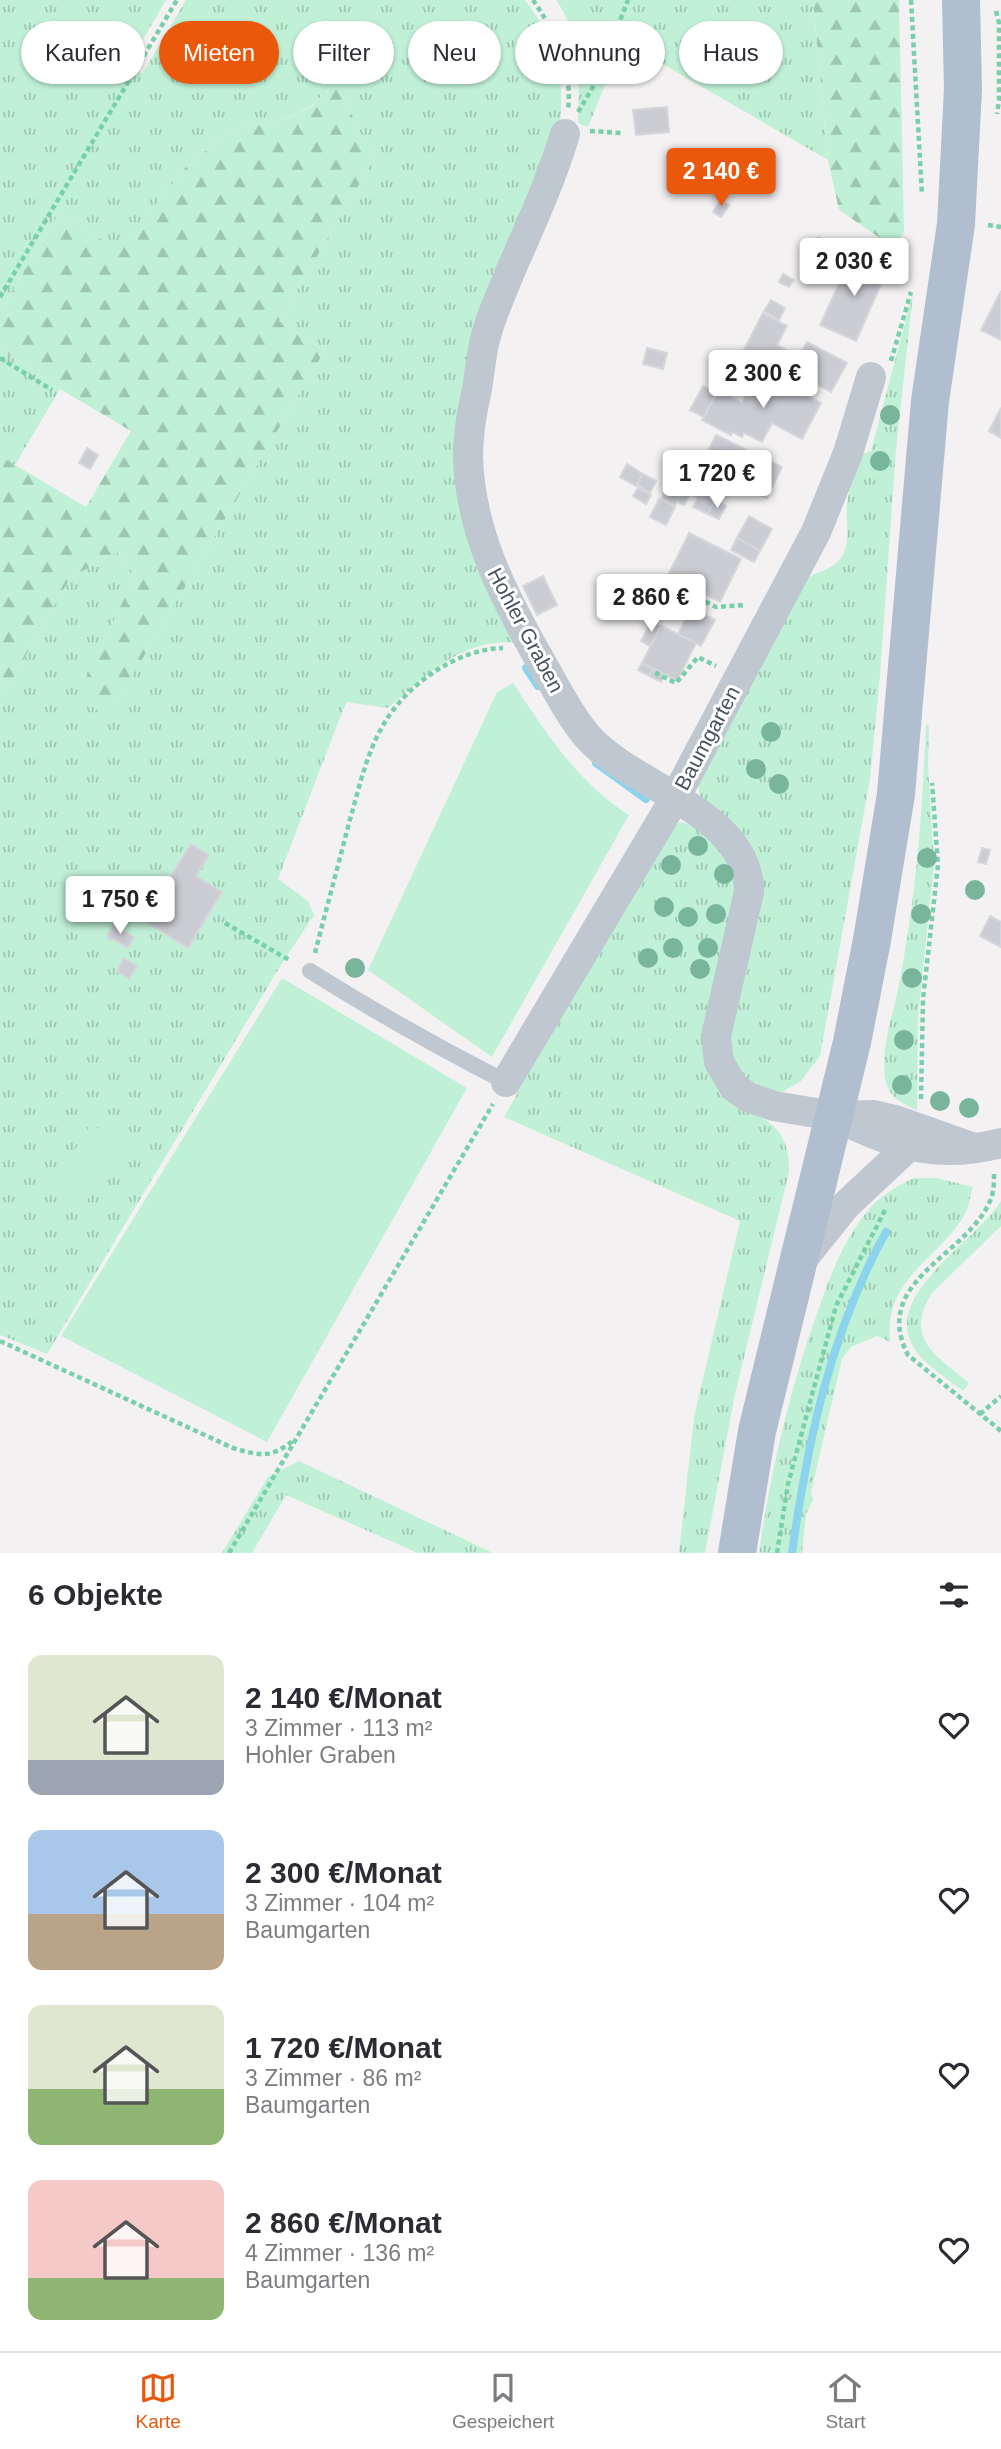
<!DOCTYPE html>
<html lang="de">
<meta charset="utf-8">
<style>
body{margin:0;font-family:Arial,sans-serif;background:#f2f2f3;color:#2b2b33;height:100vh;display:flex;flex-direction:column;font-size:26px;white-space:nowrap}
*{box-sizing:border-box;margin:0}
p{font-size:23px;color:#7c7c81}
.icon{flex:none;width:38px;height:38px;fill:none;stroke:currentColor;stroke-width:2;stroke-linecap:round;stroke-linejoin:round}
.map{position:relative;height:1553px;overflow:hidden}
.panel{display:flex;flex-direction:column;background:#fff;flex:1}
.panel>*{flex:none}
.banner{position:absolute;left:21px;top:21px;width:959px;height:63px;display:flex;gap:14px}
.price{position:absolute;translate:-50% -60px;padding:0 16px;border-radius:7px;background:#fff;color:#222;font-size:23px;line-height:46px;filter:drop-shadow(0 2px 4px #0008)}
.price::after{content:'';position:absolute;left:50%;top:42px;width:21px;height:16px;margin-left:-10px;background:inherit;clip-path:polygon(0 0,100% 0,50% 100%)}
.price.active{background:#ea580c;color:#fff}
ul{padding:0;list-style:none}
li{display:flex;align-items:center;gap:21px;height:175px;padding:0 28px}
li span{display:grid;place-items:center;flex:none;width:196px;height:140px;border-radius:14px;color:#555}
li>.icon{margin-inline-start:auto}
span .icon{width:84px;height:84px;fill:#fffc;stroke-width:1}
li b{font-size:30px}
h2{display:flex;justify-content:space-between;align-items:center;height:84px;padding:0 28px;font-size:30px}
.tag{padding:0 24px;border-radius:32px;background:#fff;box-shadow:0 2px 5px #0004;font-size:24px;line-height:63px}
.tag.active{background:#ea580c;color:#fff}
.dock{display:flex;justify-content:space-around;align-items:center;height:98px;border-top:2px solid #e1e1e2;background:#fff;font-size:19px;color:#7c7c81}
.dock a{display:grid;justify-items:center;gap:4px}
.dock .active{color:#ea580c}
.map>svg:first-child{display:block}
.grass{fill:url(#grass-tufts)}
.forest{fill:url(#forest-firs)}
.pitch{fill:#c0f1d6}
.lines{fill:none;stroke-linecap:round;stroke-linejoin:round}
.stream{stroke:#8cd3ee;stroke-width:8}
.building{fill:#cbcdd3;stroke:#d5d7dc;stroke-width:2}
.path{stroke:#77d0aa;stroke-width:4.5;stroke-dasharray:5 3.5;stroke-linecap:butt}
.service{stroke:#bfc7d0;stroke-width:16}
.minor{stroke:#bfc7d0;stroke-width:30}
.primary{stroke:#b0bed0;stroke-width:38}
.tree{fill:#79b59b}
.labels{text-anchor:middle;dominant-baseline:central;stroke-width:6;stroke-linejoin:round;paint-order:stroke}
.street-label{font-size:21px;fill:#48535f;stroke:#fff}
</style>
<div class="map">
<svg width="1001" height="1553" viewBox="0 0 1001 1553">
<defs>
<pattern id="grass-tufts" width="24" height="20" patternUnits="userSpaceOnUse" patternTransform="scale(1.75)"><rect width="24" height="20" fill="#c0f1d6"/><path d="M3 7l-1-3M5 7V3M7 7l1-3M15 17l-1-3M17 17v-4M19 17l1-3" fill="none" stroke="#9ec6b1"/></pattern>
<pattern id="forest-firs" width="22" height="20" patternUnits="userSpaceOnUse" patternTransform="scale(1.75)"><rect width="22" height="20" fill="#c0f1d6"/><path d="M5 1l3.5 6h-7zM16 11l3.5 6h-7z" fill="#9ec6b1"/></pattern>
</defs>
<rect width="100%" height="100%" fill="#f3f1f1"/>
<g class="grass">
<path d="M0,0h166l-38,65 14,9 44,-74h339c36,48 41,83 33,141l-95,284 61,219c-56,-11 -96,30 -136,64l-42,-6 -68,177 30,22 6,14 -35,53 -232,386 -47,-19v-646l12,-9 58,-102 47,-26 18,24 -57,121 30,19 217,-366 -46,-29 94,-160 -37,-81 -24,26 -36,16 -45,8 -46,38 -66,83 -60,-38 -59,99z"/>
<path d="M556,0h257l15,160 -205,-119 -35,86 -10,-4c1,-42 4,-88 -22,-123z"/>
<path d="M913,293l-17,156 -16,226 -10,104 -50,277 -20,26 -18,10 -20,-3 -20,-12 -7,-10 -7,-30 29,-118 -57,-122 -3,-17 105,-199c12,-9 29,-10 38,-22 12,-14 5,-38 7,-55 2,-17 8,-33 13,-49l11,-4z"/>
<polygon points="0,349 60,389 15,465 0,456"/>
<path d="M926,724l3,2 -1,40 6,98 -16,153 -1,93c-16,-7 -29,-13 -32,-32 -4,-28 6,-57 12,-84 5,-22 8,-45 12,-68 10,-67 14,-134 17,-202z"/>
<path d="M682,822l10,4 16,11 18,21 10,31 -28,121 31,94c32,19 51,26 50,68l-54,222 -30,159h-26l15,-136 46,-196 -236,-104 160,-283 10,-9z"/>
<path d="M914,1178h22l37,9c-3,8 -4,19 -8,27 -28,48 -81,63 -75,128l-13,-6 -26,11 -9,12 -31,133 2,8 -7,14 -4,39h-43c12,-83 31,-166 60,-245 12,-35 26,-71 51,-100 12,-13 28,-23 44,-30z"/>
<path d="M1001,1201v25l-69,67c-29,46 5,63 37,90l-6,8c-14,-11 -30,-21 -42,-34 -52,-56 55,-114 80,-156z"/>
<polygon points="299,1461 493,1553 418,1553 286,1495 252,1553 222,1553 268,1477"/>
</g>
<g class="forest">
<polygon points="813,0 899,0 904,230 896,249 839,210 828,160"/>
<polygon points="336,80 373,161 279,321 325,350 108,717 77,697 135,576 117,552 70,578 12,680 0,689 0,456 86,507 131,431 60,389 0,349 0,312 59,213 119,250 185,168 231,130 276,122 312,107"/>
</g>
<g class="pitch">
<path d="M513,683c33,50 65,100 116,132l-137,242 -124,-87 129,-278z"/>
<polygon points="282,978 467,1088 267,1442 61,1336"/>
<polygon points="91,1124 123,1144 87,1200 56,1180"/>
</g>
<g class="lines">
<g class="stream">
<polyline points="526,668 538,686"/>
<polyline points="596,763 646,799"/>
<path d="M792,1553c16,-114 38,-219 94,-321"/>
</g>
</g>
<g class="building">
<polygon points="625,51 637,56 628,80 616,76"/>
<polygon points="667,107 669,132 636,135 633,110"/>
<polygon points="721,200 729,205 721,217 713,212"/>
<polygon points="819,237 829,250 810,263 801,249"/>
<polygon points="852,255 887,270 856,341 820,325"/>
<polygon points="783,274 794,280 789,287 779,282"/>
<polygon points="1001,291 1001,340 981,330"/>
<polygon points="771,300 785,308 779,320 764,311"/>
<polygon points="763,313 787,326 777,345 799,357 796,363 799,365 788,385 739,359"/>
<polygon points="807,342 847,363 831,392 799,375 803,367 796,363"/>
<polygon points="647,348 667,353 663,369 643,364"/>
<polygon points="759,370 821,403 802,439 772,423 762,442 744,433 742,437 732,432 731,435 702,420 718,390 742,403"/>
<polygon points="703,386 716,393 704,417 690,410"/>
<polygon points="1001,408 1001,438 989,431"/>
<polygon points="716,435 782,467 767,498 725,478 708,514 693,507 698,498 688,492"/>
<polygon points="87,448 98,455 90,469 79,463"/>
<polygon points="627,464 643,474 636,486 620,477"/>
<polygon points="643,474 656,481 650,493 637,485"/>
<polygon points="670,483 683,490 675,505 662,498"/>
<polygon points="638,488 651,495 646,504 633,496"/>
<polygon points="682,492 689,496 684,505 677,501"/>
<polygon points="659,499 675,507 666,525 650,517"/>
<polygon points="715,500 726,506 719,519 708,514"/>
<polygon points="749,516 772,529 760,551 737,538"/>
<polygon points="689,533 741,559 720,602 668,575"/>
<polygon points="737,538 760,551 754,562 731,550"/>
<polygon points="543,576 557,605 537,615 523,586"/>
<polygon points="691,608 715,620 701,646 678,634"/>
<polygon points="652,621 661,626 650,646 641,641"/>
<polygon points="661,626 696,643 677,681 642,663"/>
<polygon points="642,663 653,669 649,676 638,670"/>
<polygon points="653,669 664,675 661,682 649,676"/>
<polygon points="191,844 209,855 196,876 222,892 188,948 143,920"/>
<polygon points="982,848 990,850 986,864 978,862"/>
<polygon points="990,916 1001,922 1001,947 980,936"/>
<polygon points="113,925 134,937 128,948 107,936"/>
<polygon points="124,958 137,966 129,979 117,971"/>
</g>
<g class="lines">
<g class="path">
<path d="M533,0c21,30 40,70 35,109"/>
<polyline points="911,0 922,195"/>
<polyline points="996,11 999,23 999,100 997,114"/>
<polyline points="578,112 596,82 628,0"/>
<polyline points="590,131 621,133"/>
<polyline points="988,225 1001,227"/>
<polyline points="0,297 177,0"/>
<polyline points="0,358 52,390"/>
<polyline points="891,361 911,292"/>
<polyline points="699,591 696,597 716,607 745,605"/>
<polyline points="659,672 657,674 676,683 698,657 716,666"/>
<polyline points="225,923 291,961"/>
<path d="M315,953c11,-43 23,-87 34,-130 10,-34 17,-70 36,-101 23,-38 72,-73 118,-74"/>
<polyline points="921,1099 923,999 938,865 932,783"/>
<path d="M994,1174c0,9 0,18 -4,27 -23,55 -120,80 -82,154l93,76"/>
<path d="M0,1341l233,107c28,8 38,11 62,-9"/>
<polyline points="980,1414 1001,1396"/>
<polyline points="229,1553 493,1104"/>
<polyline points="777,1553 788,1484 836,1306 885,1210"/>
</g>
<path class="service" d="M310,971c64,40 129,77 196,111"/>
<g class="minor">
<path d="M565,134c-14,47 -35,92 -55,138 -8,21 -19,43 -24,64 -5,17 -6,35 -9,53 -5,22 -9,45 -9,68 2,78 39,146 77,212 13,23 25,47 42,67 44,51 163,77 162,156l-33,144 3,26 15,25 14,10 26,9 60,10 40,-1 21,5 76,27"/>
<polyline points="506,1082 675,798 816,532 848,453 871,377"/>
<path d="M851,1124c51,24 94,34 150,19"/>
<polyline points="802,1260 846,1205 909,1146"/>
</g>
<polyline class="primary" points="737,1553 757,1431 852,1042 872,940 896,794 930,401 956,224 963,89 961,0"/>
</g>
<g class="tree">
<circle cx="890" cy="415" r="10"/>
<circle cx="880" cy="461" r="10"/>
<circle cx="771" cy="732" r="10"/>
<circle cx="756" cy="769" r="10"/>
<circle cx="779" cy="784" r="10"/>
<circle cx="698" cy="846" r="10"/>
<circle cx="927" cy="858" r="10"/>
<circle cx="671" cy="865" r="10"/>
<circle cx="724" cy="874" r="10"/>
<circle cx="975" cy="890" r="10"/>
<circle cx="664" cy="907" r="10"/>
<circle cx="716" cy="914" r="10"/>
<circle cx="921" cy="914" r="10"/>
<circle cx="688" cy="917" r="10"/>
<circle cx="673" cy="948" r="10"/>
<circle cx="708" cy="948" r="10"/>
<circle cx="648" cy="958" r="10"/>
<circle cx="355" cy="968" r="10"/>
<circle cx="700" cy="969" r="10"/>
<circle cx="912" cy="978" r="10"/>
<circle cx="904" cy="1040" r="10"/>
<circle cx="902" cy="1085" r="10"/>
<circle cx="940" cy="1101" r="10"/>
<circle cx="969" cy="1108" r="10"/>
</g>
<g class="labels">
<g class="street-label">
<text transform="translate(526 630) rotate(62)">Hohler Graben</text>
<text transform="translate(707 738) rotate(-62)">Baumgarten</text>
</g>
</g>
</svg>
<b class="price active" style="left:721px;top:208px">2 140 €</b>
<b class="price" style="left:854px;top:298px">2 030 €</b>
<b class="price" style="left:763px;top:410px">2 300 €</b>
<b class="price" style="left:717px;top:510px">1 720 €</b>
<b class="price" style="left:651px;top:634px">2 860 €</b>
<b class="price" style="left:120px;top:936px">1 750 €</b>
<div class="banner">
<a class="tag">Kaufen</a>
<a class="tag active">Mieten</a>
<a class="tag">Filter</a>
<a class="tag">Neu</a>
<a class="tag">Wohnung</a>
<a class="tag">Haus</a>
</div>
</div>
<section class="panel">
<h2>6 Objekte<svg class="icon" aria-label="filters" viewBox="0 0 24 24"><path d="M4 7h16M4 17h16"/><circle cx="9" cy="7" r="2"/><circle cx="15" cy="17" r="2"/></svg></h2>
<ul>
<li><span style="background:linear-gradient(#dfe7d0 75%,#9aa5b1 0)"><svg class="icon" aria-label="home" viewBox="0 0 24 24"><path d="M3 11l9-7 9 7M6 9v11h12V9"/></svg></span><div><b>2 140 €/Monat</b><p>3 Zimmer · 113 m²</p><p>Hohler Graben</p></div><svg class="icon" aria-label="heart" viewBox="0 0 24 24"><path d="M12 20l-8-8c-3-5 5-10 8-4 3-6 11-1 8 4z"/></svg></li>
<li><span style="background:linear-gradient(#a9c7e8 60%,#b9a48a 0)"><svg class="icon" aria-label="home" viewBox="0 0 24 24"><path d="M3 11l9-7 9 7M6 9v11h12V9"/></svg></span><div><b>2 300 €/Monat</b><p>3 Zimmer · 104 m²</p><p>Baumgarten</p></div><svg class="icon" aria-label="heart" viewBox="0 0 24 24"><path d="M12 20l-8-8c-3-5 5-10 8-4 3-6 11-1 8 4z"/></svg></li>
<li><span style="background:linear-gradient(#dfe7d0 60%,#8fb573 0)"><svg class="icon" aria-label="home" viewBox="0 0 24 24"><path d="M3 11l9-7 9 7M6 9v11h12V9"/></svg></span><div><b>1 720 €/Monat</b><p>3 Zimmer · 86 m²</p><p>Baumgarten</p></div><svg class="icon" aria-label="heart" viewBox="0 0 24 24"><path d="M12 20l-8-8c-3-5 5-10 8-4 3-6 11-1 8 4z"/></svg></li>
<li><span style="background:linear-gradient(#f6c9c9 70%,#8fb573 0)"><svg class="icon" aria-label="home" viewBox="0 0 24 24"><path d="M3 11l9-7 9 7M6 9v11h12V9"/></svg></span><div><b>2 860 €/Monat</b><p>4 Zimmer · 136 m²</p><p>Baumgarten</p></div><svg class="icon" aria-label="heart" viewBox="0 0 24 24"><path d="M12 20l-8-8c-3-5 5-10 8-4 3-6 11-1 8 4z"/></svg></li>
</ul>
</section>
<nav class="dock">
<a class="active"><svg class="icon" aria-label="map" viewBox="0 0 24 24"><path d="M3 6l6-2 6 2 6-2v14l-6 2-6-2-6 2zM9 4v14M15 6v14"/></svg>Karte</a>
<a><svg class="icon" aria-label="saved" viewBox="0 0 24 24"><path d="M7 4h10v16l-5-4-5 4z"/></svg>Gespeichert</a>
<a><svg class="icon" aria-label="home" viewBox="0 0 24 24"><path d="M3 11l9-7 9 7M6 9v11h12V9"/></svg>Start</a>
</nav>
